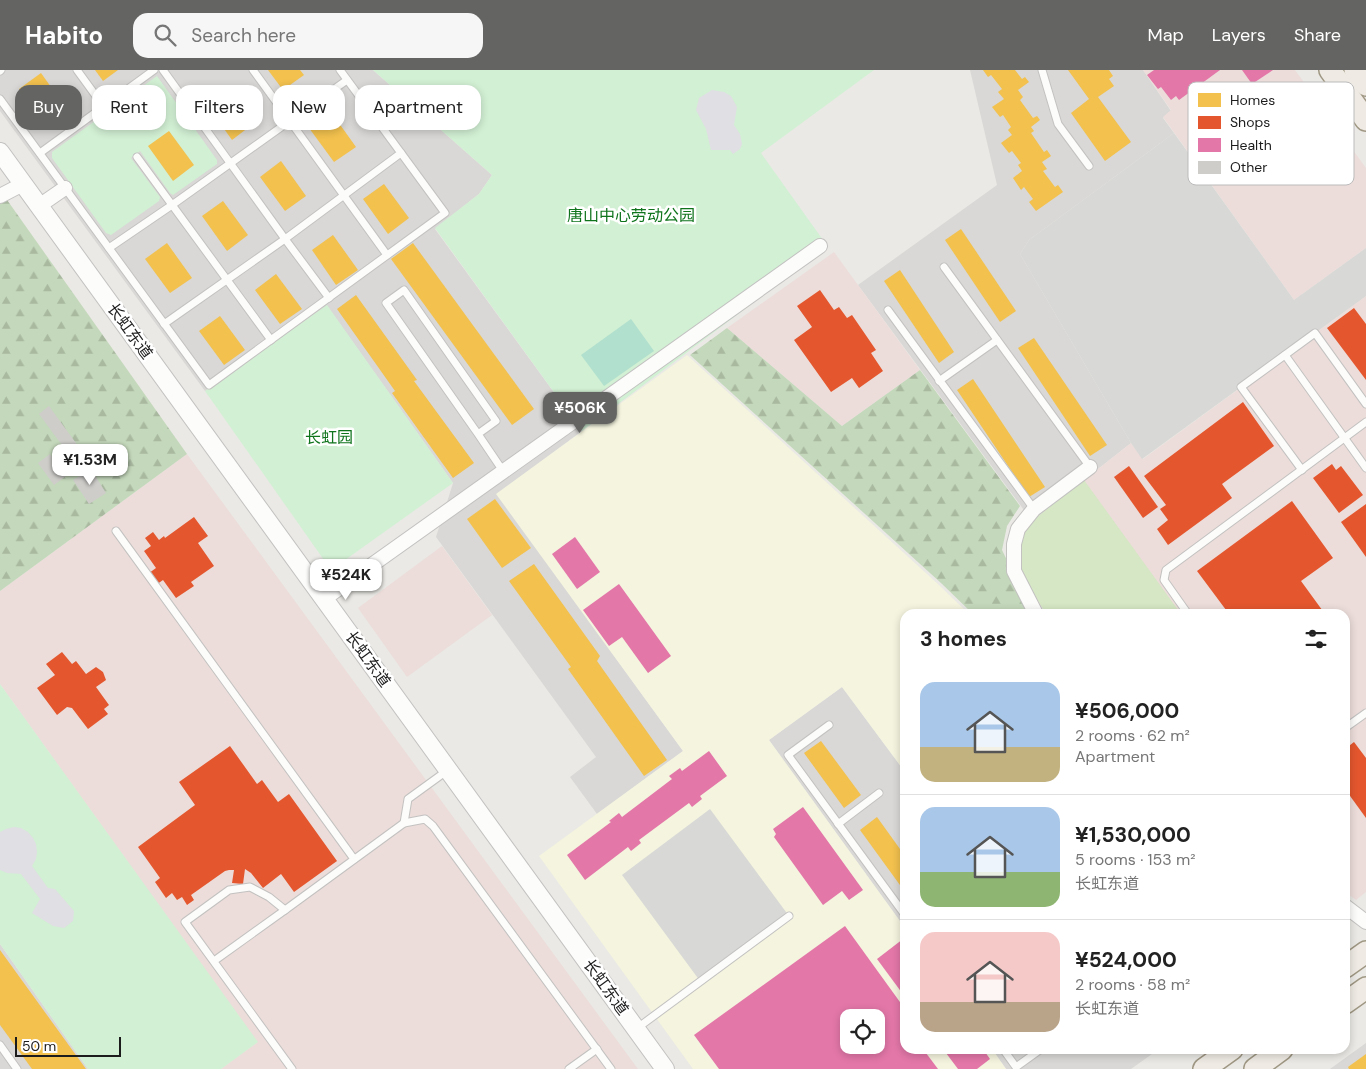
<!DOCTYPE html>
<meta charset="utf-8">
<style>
body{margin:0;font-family:"DM Sans","Noto Sans SC",sans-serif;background:#f6f6f6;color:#222;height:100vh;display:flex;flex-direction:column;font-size:19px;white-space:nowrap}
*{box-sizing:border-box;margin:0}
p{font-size:16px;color:#767676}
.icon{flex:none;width:28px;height:28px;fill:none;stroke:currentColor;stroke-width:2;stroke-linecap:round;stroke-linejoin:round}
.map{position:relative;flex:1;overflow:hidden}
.details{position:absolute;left:900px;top:539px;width:450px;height:445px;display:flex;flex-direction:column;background:#fff;border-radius:15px;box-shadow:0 2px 8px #0003}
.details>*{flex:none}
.top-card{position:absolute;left:15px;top:15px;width:475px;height:45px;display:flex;gap:10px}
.controls{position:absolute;left:840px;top:939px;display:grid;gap:10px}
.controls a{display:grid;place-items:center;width:45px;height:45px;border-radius:10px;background:#fff;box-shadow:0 2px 8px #0003;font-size:25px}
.scale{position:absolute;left:15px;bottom:12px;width:106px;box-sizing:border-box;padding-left:5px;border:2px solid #1c1c1c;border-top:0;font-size:14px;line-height:18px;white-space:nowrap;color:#1c1c1c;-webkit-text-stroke:4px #fff;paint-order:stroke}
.price{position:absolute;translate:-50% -42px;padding:0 11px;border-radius:10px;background:#fff;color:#222;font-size:16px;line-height:32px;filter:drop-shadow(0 1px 2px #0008)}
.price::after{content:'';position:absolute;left:50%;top:30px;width:15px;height:11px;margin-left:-8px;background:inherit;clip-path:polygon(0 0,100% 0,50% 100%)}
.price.current{background:#646462;color:#fff}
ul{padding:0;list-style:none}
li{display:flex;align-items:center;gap:15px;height:125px;padding:0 20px}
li+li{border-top:1px solid #e0e0e0}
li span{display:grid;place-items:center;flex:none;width:140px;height:100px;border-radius:15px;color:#555}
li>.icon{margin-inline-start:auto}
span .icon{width:60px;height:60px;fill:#fffc;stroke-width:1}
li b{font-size:21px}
h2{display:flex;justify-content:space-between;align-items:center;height:60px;padding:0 20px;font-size:21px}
.pill{padding:0 18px;border-radius:15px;background:#fff;box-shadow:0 2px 8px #0003;font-size:18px;line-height:45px}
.pill.current{background:#646462;color:#fff}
header{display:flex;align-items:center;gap:30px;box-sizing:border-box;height:70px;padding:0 25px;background:#646462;color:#fff}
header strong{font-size:24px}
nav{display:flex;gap:28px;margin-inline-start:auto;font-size:18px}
.search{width:350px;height:45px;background:#f6f6f6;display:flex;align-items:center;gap:12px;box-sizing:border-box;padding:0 18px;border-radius:15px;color:#767676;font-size:19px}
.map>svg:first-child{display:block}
.residential{fill:#d9d8d6}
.commercial{fill:#ecddda}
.education{fill:#f4f4df;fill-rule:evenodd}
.religious{fill:#d8d8d6}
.forest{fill:url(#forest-firs)}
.park{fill:#d2f0d4}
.garden{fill:#d5e7c4}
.pitch{fill:#b1e0ce}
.plaza{fill:#e0dfe3}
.homes{fill:#f2c14e}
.shops{fill:#e4572e}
.health{fill:#e377a8;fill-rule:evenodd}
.building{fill:#cecdca}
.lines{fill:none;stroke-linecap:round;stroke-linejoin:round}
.service-casing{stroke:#c3c2c1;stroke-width:9}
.minor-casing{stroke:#c3c2c1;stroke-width:16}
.tertiary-casing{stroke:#c3c2c1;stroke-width:20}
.primary-casing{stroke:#9f9783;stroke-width:24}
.service{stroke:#fcfcfb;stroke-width:7}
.minor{stroke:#fcfcfb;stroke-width:14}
.tertiary{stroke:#fcfcfb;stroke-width:18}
.primary{stroke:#efebe4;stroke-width:21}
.labels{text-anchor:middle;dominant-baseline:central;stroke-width:5;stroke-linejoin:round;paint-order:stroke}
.park-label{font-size:16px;fill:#10741d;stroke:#fff}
.street-label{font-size:16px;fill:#1c1c1c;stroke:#fff}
.key{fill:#fff;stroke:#bbb;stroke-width:1}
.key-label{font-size:14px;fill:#1c1c1c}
</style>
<header>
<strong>Habito</strong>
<div class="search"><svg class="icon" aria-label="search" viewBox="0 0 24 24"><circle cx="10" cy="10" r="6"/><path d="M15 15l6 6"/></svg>Search here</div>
<nav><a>Map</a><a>Layers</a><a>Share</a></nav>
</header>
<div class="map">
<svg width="1366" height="999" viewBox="0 0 1366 999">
<defs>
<pattern id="forest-firs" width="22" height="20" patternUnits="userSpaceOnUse" patternTransform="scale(1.25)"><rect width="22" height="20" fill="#c4d8bb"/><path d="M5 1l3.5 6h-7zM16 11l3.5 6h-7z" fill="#a8b9a0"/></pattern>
</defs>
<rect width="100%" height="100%" fill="#eae9e5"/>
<g class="residential">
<polygon points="0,0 373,0 492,105 479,124 435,159 582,361 497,424 683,681 597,744 570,707 596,687 436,467 453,413 327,236 205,321 0,41"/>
<polygon points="970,0 1143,0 1171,41 1163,48 1174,63 1029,170 1020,184 1131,373 1032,451 858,215 997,115"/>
<polygon points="842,617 905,702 905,858 769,670"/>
<polygon points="0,874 88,999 0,999"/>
<polygon points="1366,973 1366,999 1330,999"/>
<polygon points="992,979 1159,979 1131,999 1006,999"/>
</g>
<g class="commercial">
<polygon points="1143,0 1295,0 1366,98 1366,178 1294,230 1163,47 1171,40"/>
<polygon points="834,182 920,300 842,356 727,258"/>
<polygon points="1366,226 1366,822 1356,830 1345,822 1345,544 1046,544 1084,410 1131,373 1143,389"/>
<polygon points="187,384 638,999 221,999 257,972 0,614 0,521"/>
<polygon points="442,476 492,545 407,607 358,538"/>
</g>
<path class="education" d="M687,285l252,230 30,29h-64v158l-63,-85 -73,53 136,188v121h87l14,20h-313l-154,-213 144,-105 -187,-257zM849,948h27v27h-27z"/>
<g class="religious">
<polygon points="1174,63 1294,230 1366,178 1366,226 1142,389 1131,373 1020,184 1029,170"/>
<polygon points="710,739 789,846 700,911 622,805"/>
</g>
<g class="forest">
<polygon points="0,120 187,384 0,521"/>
<polygon points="727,258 842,356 920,300 1020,436 1007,456 1002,480 1033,544 973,544 941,513 690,285"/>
</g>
<g class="park">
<polygon points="373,0 874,0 761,83 828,177 582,361 435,158 479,124 492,105"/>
<polygon points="157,6 217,90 217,94 173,125 170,123 140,81 131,88 160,127 159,131 111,165 106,163 52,88 52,82"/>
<polygon points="327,235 453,413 331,500 205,321"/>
<polygon points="0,614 258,972 221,999 88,999 0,874"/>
</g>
<polygon class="garden" points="1084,410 1181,544 1046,544 1021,503 1016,476 1032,451"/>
<polygon class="pitch" points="631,249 654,281 604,316 581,285"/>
<g class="plaza">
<polygon points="712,20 724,22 731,26 737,37 734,55 740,64 742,74 740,79 733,84 730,80 711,80 706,59 696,40 699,28"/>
<polygon points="14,757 21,758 28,762 33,768 36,774 37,782 36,789 32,796 48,818 55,819 74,841 73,851 64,858 53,856 32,843 40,829 21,804 7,803 0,800 0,762 6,759"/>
</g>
<g class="homes">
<polygon points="95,0 118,0 103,11"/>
<polygon points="268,0 300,0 304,5 283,20"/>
<polygon points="983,0 1015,0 1022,9 1025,7 1029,12 1018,20 1023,27 1020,30 1033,48 1037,46 1040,50 1031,57 1034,61 1031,63 1044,82 1047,80 1051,86 1042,92 1047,99 1043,101 1055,117 1058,115 1063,122 1036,141 1029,132 1033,129 1024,117 1021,120 1013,108 1022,101 1018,95 1021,93 1012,81 1009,83 1001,73 1012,65 1008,60 1011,57 1003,45 1000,47 992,37 1004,29 998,22 1002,19 991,5 988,7"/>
<polygon points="1068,0 1109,0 1113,6 1109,9 1114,16 1098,27 1131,72 1105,91 1071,43 1089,29"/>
<polygon points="41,3 66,38 44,53 19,19"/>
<polygon points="228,20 253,54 232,70 207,35"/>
<polygon points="331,42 356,77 334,92 309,58"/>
<polygon points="169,61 194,95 173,111 148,76"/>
<polygon points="281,91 306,126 285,141 260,107"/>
<polygon points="384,114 409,148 388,164 363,129"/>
<polygon points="223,131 248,165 227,181 202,146"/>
<polygon points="961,159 1016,241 1000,252 945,170"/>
<polygon points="333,165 358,200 336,215 312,180"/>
<polygon points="167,173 192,208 170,223 145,189"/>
<polygon points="413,173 534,339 512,355 391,189"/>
<polygon points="900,200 954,282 939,293 884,211"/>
<polygon points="276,204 302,239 280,254 255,220"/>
<polygon points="356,225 417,310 414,311 474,393 453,408 392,323 395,321 337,239"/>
<polygon points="220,246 245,280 224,295 199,261"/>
<polygon points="1034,268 1107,375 1090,386 1018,278"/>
<polygon points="973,309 1045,417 1029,427 957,320"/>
<polygon points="495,429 531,478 502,498 467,449"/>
<polygon points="534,494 600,586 597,591 667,690 644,706 568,599 571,597 509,511"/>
<polygon points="821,671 861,725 844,738 804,683"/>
<polygon points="877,747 905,786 905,822 860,760"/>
<polygon points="0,880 86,999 32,999 0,955"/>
<polygon points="1366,984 1366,999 1349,999 1348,997"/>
</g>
<g class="shops">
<polygon points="820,220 834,240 839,237 847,248 852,245 876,280 871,283 883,301 859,318 852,308 831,322 794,270 812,257 797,236"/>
<polygon points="1354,238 1366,254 1366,310 1327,258"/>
<polygon points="1243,332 1274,376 1222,414 1232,428 1168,475 1157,459 1168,450 1160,439 1166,435 1144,406"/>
<polygon points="1332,394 1336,400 1341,396 1363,425 1339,443 1313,408"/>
<polygon points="1129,396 1158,437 1143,448 1114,407"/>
<polygon points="1292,431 1333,488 1301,511 1325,544 1229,544 1197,501"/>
<polygon points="1366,434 1366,487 1341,452"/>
<polygon points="194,447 208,466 198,473 214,496 191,512 194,516 176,528 163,510 153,517 145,506 156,498 144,481 151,476 145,468 153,462 159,470 164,466 165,468"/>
<polygon points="62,582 72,594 76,591 86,604 96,597 103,602 106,610 96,617 109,635 104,639 108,644 88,659 72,638 67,637 57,645 37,618 55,605 46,594"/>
<polygon points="1354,672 1366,688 1366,748 1345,719 1345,679"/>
<polygon points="230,676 257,714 262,710 278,732 289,724 337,791 294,822 281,804 263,818 251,803 245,799 243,814 232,813 234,800 229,800 225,801 191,825 194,830 187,835 182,827 177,830 172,823 166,828 155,812 160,808 138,777 195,735 179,712"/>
</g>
<g class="health">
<polygon points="1154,0 1220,0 1179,30 1176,26 1171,30 1161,17 1158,19 1147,5"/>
<polygon points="1242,0 1273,0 1252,14"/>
<polygon points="575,467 600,502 577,519 552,484"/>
<polygon points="619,514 671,586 648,603 622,567 609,576 583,540"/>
<polygon points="709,681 727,706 700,726 702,729 692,737 689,733 639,770 641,773 631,781 628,777 585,810 567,785 611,752 609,751 619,743 622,747 672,709 669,706 680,698 682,701"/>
<polygon points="803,737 863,820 849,830 842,821 823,835 774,767 776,764 773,759"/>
<path d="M845,856l60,83v40h18l15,20h-219l-25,-34zM849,948h27v27h-27z"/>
<polygon points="903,869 905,872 905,927 877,889"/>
<polygon points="943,979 983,979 990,989 977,999 958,999"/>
</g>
<g class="building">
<polygon points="49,336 89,391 70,405 64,396 73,390 39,344"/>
<polygon points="50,384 66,406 54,415 38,393"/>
<polygon points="91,399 106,423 89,434 73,410"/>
</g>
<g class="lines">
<defs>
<g id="service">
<polyline points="77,0 104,37"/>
<polyline points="163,0 285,169 329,228"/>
<polyline points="253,0 387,185"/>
<polyline points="1042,0 1058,54 1089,96"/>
<polyline points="0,1 1,0"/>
<polyline points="0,29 209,315 445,143 401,83"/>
<polyline points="40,83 154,0"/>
<polyline points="137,87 271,270"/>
<polyline points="109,178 172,135 347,10"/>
<polyline points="944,197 1090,397"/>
<polyline points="888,240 1034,439"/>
<polyline points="164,254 285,169 401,83 340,0"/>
<polyline points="1285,285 1366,398"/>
<polyline points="939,311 997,270"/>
<polyline points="478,364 496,351 404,220 386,233 478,364 503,401"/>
<polyline points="1302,400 1241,317 1315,263 1366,334"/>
<polyline points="116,461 354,789"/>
<polyline points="1188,544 1164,510 1166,500 1366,352"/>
<polyline points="829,655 788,685 905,845"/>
<polyline points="1345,658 1366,643"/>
<polyline points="404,753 408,729 448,700"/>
<polyline points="838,754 879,723"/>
<polyline points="285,840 404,753 425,749 433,756 611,999"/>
<polyline points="214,891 285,840 269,827 250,817 229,820 185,852 292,999"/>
<polyline points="636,959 789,846"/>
<polyline points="0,975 17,999"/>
<polyline points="1003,979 1016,997 1041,979"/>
<polyline points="569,999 597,979"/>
</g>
<g id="minor">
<polyline points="0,126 23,114"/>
<polyline points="39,136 65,118"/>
<polyline points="324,529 820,176"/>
<polyline points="1036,544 1014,501 1014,474 1018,459 1034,439 1090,397"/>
<polyline points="1345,836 1366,852"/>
</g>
<polyline id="tertiary" points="0,82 665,999"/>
<g id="primary">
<polyline points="1330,0 1366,50"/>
<polyline points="1355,0 1366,15"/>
<polyline points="1345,897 1366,882"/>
<polyline points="1345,933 1366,918"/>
<polyline points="1204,999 1232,979"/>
<polyline points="1255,999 1282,979"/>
</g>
</defs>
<use href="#service" class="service-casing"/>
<use href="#minor" class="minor-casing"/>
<use href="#tertiary" class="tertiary-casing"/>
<use href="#primary" class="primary-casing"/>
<use href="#service" class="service"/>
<use href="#minor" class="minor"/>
<use href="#tertiary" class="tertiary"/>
<use href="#primary" class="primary"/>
</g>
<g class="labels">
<g class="park-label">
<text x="631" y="145">唐山中心劳动公园</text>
<text x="329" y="367">长虹园</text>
</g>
<g class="street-label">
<text transform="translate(130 261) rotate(54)">长虹东道</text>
<text transform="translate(368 589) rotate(54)">长虹东道</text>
<text transform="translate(606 917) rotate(54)">长虹东道</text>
</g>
</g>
<rect x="1188" y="12" width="166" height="103" rx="8" class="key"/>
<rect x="1198" y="23" width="23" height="14" fill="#f2c14e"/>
<rect x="1198" y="46" width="23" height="13" fill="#e4572e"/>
<rect x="1198" y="68" width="23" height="14" fill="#e377a8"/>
<rect x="1198" y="91" width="23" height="13" fill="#cecdca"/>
<g class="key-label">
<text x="1230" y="35">Homes</text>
<text x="1230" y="57">Shops</text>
<text x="1230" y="80">Health</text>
<text x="1230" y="102">Other</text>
</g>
</svg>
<div class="controls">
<a><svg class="icon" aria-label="locate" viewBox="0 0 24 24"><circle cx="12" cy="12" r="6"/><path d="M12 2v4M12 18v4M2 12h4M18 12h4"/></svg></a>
</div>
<div class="scale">50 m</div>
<b class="price current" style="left:580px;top:364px">¥506K</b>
<b class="price" style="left:90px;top:416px">¥1.53M</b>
<b class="price" style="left:346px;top:531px">¥524K</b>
<div class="top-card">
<a class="pill current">Buy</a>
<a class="pill">Rent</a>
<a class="pill">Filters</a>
<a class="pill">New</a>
<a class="pill">Apartment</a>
</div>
<section class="details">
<h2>3 homes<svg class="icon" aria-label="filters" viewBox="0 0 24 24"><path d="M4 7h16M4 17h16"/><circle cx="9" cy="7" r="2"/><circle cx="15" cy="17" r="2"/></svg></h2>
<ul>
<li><span style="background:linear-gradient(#a9c7e8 65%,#c2b280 0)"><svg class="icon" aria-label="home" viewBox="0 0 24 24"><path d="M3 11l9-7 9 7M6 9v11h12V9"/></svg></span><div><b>¥506,000</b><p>2 rooms · 62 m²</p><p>Apartment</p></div></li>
<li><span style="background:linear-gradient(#a9c7e8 65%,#8fb573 0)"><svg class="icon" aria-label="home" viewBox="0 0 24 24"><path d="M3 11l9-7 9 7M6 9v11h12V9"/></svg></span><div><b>¥1,530,000</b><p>5 rooms · 153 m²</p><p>长虹东道</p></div></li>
<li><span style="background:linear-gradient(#f6c9c9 70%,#b9a48a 0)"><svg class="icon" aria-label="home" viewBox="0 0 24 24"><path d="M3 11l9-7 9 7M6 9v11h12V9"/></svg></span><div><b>¥524,000</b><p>2 rooms · 58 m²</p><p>长虹东道</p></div></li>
</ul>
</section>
</div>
